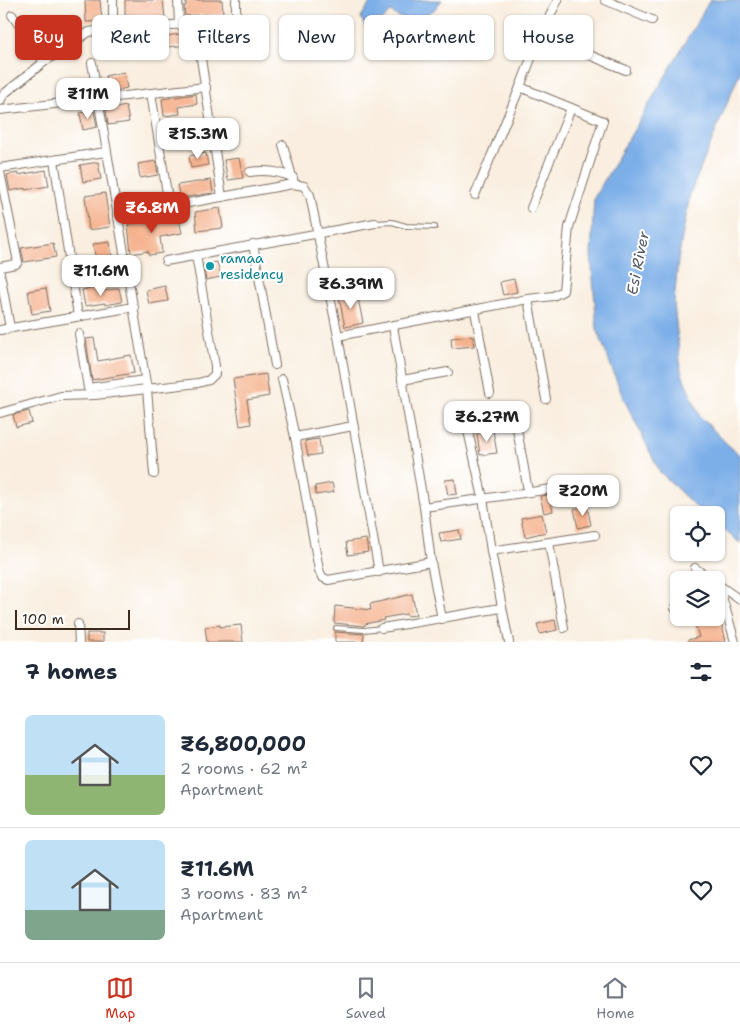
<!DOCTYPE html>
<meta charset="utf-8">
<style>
body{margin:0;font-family:"Shantell Sans",sans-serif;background:#f2f2f3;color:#1f2937;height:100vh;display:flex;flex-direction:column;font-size:19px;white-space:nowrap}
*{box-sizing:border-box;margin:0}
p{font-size:16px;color:#747a83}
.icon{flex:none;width:28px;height:28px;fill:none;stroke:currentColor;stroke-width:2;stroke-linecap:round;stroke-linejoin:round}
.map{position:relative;height:642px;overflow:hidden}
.drawer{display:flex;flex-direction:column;background:#fff;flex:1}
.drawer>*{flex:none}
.hud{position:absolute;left:15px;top:15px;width:710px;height:45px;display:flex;gap:10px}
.controls{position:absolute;left:670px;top:506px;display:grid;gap:10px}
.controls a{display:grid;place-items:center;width:55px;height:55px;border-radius:8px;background:#fff;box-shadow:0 1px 4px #0004;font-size:25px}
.scale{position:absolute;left:15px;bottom:12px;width:115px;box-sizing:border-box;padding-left:5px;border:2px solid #3b2a1e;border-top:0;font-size:14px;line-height:18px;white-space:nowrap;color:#3b2a1e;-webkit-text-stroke:4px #fff;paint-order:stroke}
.price{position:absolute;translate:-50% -42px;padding:0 11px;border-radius:10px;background:#fff;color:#222;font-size:16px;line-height:32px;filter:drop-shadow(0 1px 2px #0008)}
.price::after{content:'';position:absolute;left:50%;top:30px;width:15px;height:11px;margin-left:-8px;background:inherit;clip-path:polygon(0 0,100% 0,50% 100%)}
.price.current{background:#c8321e;color:#fff}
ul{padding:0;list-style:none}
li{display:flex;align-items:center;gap:15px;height:125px;padding:0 25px}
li+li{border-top:1px solid #e0e1e3}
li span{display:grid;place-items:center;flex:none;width:140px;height:100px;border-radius:8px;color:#555}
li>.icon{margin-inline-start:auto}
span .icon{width:60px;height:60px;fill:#fffc;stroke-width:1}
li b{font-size:21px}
h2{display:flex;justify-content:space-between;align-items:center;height:60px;padding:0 25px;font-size:21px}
.pill{padding:0 18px;border-radius:8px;background:#fff;box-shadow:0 1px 4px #0004;font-size:18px;line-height:45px}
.pill.current{background:#c8321e;color:#fff}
.menu{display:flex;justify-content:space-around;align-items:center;height:70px;border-top:1px solid #e0e1e3;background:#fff;font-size:14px;color:#747a83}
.menu a{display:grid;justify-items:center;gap:2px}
.menu .current{color:#c8321e}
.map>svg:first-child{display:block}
.water{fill:#7caee8;stroke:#5c6c83}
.building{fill:#f5b28e}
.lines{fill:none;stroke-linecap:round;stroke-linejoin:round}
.service-casing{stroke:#7e6f62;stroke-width:6}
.minor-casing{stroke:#7e6f62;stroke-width:10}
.service{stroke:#fff;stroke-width:4}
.minor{stroke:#fff;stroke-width:8}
.culture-dot{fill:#0f9aa8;stroke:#fff;stroke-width:2}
.labels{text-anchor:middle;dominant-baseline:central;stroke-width:4;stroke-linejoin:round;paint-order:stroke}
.culture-label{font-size:14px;fill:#0d838f;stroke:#fff;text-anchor:start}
.water-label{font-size:15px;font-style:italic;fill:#525865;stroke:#fff}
</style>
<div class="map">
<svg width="740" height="642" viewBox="0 0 740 642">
<rect width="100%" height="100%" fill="#fff"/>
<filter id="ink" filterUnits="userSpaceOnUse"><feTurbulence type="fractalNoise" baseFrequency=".02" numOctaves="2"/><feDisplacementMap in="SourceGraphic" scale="10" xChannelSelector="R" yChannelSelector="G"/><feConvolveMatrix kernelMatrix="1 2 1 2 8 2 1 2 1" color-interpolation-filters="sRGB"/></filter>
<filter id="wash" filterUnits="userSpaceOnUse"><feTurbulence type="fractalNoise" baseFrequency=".0096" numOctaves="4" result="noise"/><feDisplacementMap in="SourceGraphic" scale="20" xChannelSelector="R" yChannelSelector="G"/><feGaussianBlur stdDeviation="1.12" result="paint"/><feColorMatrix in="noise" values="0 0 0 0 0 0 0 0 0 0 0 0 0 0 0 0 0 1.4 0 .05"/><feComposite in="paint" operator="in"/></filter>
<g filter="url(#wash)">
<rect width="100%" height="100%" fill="#f9eedf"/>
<g class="water">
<polygon points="372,0 442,0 434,10 411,23 390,12 368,35 361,17"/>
<polygon points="710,0 740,0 740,72 690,194 678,260 674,303 681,371 699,415 727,444 740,455 740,543 716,524 716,515 704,515 660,472 622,395 597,329 591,255 594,198"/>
</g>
<g id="blocks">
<g class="building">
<polygon points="85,0 100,0 102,21 86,22"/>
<polygon points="125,0 163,0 165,18 149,19 125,17"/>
<polygon points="186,0 222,0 223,14 185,16 184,6 186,6"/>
<polygon points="189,33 190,45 166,47 165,36"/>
<polygon points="124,72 127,88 109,92 105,76"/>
<polygon points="86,80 88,94 72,96 70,83"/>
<polygon points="196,94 197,104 179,107 180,114 164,116 162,99"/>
<polygon points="126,106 129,122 108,125 106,110"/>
<polygon points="94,111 97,127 83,130 80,113"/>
<polygon points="206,153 208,165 191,168 189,156"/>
<polygon points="239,158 243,178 228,180 224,160"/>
<polygon points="156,161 158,175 140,178 138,164"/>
<polygon points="98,162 101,179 83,182 80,165"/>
<polygon points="46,170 49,186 25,190 25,188 10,191 7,175 18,173 18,175"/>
<polygon points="211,180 213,193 180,198 177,185"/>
<polygon points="105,193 110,227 89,230 85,196"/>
<polygon points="220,208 223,228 197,231 195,212"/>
<polygon points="178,215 182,233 160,237 162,253 149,255 148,251 131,254 128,224"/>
<polygon points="110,242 114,276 99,278 93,244"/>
<polygon points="53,243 56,257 24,262 21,248"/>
<polygon points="217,262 221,277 206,280 203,265"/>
<polygon points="514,279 517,292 503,295 500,282"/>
<polygon points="165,286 168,301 149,304 146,290"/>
<polygon points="98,287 99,292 119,288 122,302 105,305 105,303 85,306 82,290"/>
<polygon points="46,288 50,311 32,314 28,291"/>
<polygon points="357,293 363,323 345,327 339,297"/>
<polygon points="472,336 474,346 452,348 451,338"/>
<polygon points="94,338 98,361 131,355 134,373 92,380 86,339"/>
<polygon points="266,374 269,396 247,400 251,424 240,426 233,379"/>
<polygon points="29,411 32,423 16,427 13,415"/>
<polygon points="493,430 497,453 480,455 477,433"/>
<polygon points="319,439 321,454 308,456 305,441"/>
<polygon points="455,479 457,494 448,495 445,480"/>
<polygon points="332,483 334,492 316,495 315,486"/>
<polygon points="549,495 553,511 544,513 540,496"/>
<polygon points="587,506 591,525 578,528 574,509"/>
<polygon points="542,514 546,532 525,537 521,518"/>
<polygon points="459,530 461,539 441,542 439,533"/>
<polygon points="366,539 368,552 348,555 346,542"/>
<polygon points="412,594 416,615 407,616 406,614 383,618 384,620 365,624 364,626 334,623 335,606 371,610 370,604"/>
<polygon points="693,618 720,618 726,642 688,642 688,640 699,637"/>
<polygon points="555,620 557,630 540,634 537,624"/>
<polygon points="220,625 220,627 241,625 243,642 207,642 205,627"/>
<polygon points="335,632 364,634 363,642 335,642"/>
<rect x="87" y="633" width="16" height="9"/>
</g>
</g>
</g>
<g filter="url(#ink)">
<use href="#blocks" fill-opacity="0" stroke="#7e6f62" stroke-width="1"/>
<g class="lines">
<defs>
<g id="service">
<polyline points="375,223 392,222 406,226 435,227"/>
<polyline points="336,628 364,630 382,628"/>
</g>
<g id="minor">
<polyline points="113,0 113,28"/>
<polyline points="178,0 179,25"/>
<polyline points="605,0 652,20"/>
<polyline points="12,15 44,62"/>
<polyline points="540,35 626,70"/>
<polyline points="200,52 222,197"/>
<polyline points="151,93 169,206"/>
<polyline points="0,101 4,94 44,62 89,32 113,28 230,22 236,17 236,0"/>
<polyline points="0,110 206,87"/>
<polyline points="283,145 293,180"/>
<polyline points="54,160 78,316"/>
<polyline points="0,168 106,152"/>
<polyline points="0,172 18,262 16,264 0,267"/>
<path d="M250,172c14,-2 30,-1 43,6"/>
<polyline points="475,195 520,87 540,35 558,0"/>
<polyline points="531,208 571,108"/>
<polyline points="117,216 293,184 304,186 310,195 338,336 379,572"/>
<polyline points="253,244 275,365"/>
<polyline points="166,261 375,223"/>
<polyline points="0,273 10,328"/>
<polyline points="328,290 384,280"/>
<polyline points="528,299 546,399"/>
<polyline points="475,311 490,393"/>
<polyline points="393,326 424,507 431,562 442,619"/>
<polyline points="0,330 134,307"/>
<polyline points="79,334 88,388 145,380"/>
<polyline points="338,336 528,299 553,296 563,291 569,227 603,121 520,87"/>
<polyline points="282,379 295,437 319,570 322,577 328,580 431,562"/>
<polyline points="402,380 448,372"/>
<polyline points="0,413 61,396 95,395 147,389 92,63"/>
<polyline points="466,422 483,498 491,551 509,642"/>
<polyline points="517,429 528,491"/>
<polyline points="295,437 353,426"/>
<polyline points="154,474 147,389 198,383 209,380 215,374 215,366 196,255"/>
<polyline points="424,507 587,484"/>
<polyline points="549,543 564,628"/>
<polyline points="491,551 595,535"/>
<polyline points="695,568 712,580"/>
<polyline points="716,583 740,600"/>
<polyline points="722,596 735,642"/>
<polyline points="675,608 679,607"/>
<polyline points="78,624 79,642"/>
<polyline points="382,628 501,608"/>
</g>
</defs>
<use href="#service" class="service-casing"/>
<use href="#minor" class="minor-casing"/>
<use href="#service" class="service"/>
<use href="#minor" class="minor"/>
</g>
</g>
<circle class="culture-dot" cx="210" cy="266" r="5"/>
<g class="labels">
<g class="culture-label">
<text x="220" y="258">ramaa<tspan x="220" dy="16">residency</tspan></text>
</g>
<g class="water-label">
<text transform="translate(638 263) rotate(-79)">Esi River</text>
</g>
</g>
</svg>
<div class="controls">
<a><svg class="icon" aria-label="locate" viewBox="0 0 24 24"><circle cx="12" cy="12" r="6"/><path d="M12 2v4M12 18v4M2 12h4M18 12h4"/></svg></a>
<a><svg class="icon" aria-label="layers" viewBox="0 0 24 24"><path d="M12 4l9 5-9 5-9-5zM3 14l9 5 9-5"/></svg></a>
</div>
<div class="scale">100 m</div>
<b class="price" style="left:88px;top:120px">₹11M</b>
<b class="price" style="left:198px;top:160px">₹15.3M</b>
<b class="price current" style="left:152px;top:234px">₹6.8M</b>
<b class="price" style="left:101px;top:297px">₹11.6M</b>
<b class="price" style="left:351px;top:310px">₹6.39M</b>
<b class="price" style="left:487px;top:443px">₹6.27M</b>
<b class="price" style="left:583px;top:517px">₹20M</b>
<div class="hud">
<a class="pill current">Buy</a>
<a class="pill">Rent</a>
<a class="pill">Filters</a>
<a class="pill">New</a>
<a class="pill">Apartment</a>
<a class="pill">House</a>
</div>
</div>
<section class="drawer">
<h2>7 homes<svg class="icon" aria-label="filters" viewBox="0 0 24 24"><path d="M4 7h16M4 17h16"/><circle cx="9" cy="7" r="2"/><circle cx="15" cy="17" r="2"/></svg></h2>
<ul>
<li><span style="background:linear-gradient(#bfe0f5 60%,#8fb573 0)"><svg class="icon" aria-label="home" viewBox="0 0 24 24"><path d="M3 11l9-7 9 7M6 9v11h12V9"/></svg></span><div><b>₹6,800,000</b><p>2 rooms · 62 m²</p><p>Apartment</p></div><svg class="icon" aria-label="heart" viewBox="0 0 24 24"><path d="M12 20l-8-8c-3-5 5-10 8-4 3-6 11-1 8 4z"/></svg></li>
<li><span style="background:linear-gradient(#bfe0f5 70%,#7fa58c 0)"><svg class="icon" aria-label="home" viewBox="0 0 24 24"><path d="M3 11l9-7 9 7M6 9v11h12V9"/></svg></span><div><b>₹11.6M</b><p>3 rooms · 83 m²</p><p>Apartment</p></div><svg class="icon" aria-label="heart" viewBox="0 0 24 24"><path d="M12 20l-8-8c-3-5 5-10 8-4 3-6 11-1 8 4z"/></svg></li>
</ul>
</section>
<nav class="menu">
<a class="current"><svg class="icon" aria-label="map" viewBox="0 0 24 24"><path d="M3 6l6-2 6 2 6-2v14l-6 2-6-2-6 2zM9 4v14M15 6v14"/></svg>Map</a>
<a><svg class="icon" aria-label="saved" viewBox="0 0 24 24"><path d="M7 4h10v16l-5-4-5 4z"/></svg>Saved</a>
<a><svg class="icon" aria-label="home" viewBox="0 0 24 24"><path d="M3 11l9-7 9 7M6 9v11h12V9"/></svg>Home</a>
</nav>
